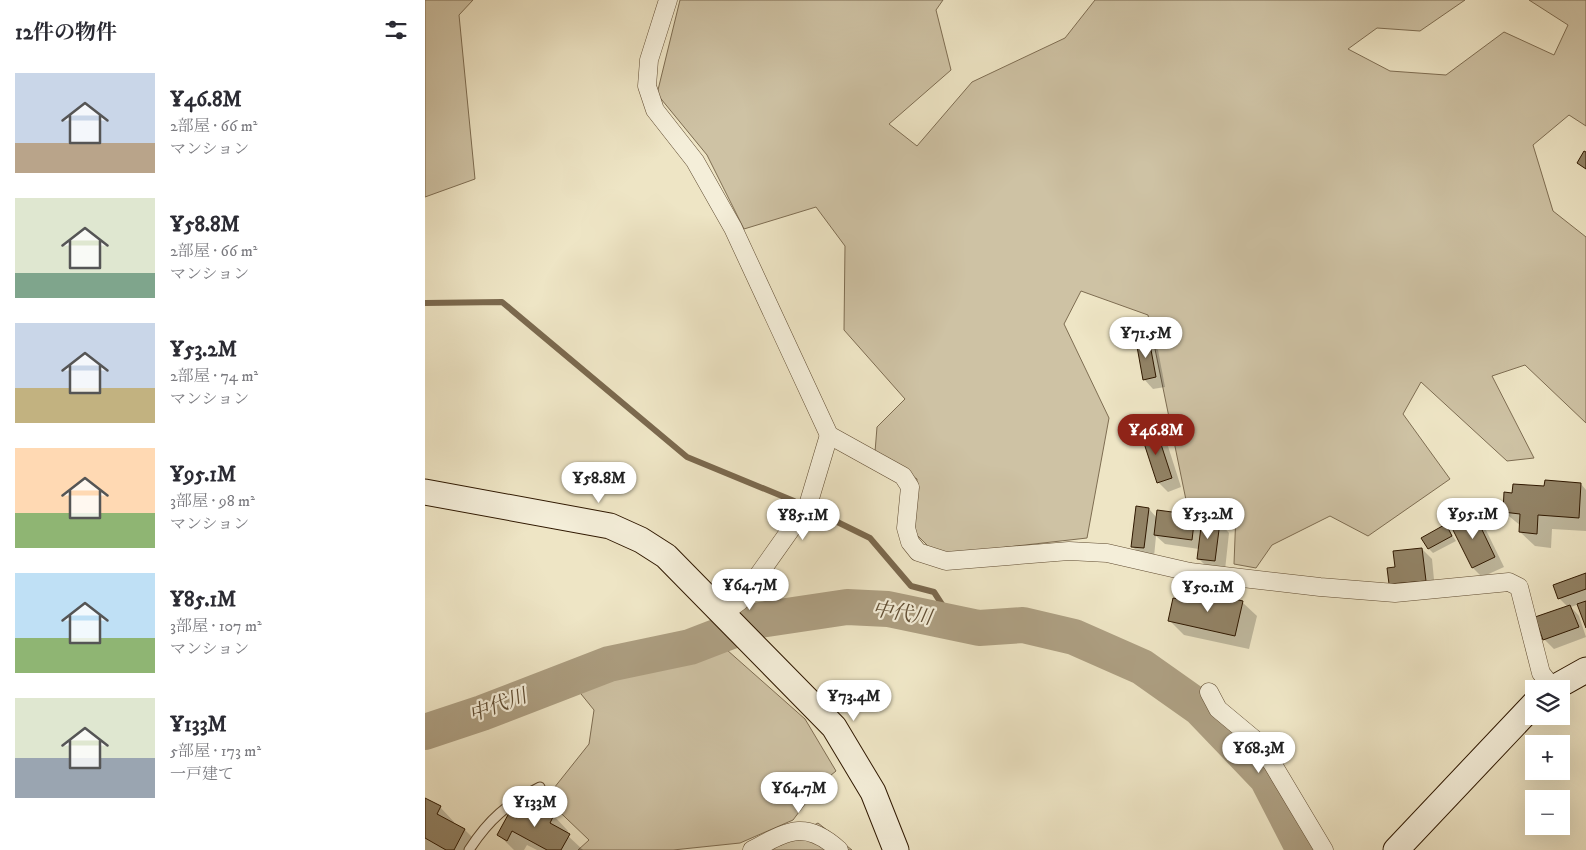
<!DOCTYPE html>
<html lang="ja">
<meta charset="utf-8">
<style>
body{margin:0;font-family:"IM FELL DW Pica","Noto Serif JP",serif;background:#f7f7f7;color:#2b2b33;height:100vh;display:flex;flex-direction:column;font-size:19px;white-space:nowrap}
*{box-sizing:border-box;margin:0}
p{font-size:16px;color:#7c7c81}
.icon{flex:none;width:28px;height:28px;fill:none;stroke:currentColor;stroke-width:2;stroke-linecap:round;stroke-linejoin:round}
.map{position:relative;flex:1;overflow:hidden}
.panel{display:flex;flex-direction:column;background:#fff;width:425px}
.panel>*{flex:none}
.tools{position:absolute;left:1100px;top:680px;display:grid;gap:10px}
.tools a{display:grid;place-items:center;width:45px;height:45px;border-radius:0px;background:#fff;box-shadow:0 5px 20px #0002;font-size:25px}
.price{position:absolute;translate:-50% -42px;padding:0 11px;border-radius:18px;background:#fff;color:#222;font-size:16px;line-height:32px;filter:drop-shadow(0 1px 2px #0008)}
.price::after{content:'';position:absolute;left:50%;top:30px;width:15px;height:11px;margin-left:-8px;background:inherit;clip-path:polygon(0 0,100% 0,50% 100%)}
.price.on{background:#8f2418;color:#fff}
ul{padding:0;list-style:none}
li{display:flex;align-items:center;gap:15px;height:125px;padding:0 15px}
li span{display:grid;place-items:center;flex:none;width:140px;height:100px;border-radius:0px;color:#555}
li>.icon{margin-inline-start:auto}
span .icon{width:60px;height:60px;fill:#fffc;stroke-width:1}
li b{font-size:21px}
h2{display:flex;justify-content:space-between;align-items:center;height:60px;padding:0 15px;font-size:21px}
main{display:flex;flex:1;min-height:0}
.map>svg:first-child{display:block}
.green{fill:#cec2a4;stroke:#7e6d52}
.shadow{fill:#0003}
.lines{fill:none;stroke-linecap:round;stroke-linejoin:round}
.stream{stroke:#7b694e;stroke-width:6}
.river{stroke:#ad9f82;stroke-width:36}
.building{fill:#928366;stroke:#2f1800}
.lane-casing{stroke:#5f4b31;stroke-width:11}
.street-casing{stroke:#5f4b31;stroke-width:19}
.secondary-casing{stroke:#2f1800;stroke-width:27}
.lane{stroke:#f4eed9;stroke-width:9}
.street{stroke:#f4eed9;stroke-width:18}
.secondary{stroke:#f4eed9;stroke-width:25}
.labels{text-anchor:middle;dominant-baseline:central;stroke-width:4.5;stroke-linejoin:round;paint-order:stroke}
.water-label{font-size:20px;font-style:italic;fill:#614e34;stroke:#f4eed9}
</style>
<main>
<section class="panel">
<h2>12件の物件<svg class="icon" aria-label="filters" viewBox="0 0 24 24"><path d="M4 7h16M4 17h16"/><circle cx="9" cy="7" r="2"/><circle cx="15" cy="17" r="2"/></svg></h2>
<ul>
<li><span style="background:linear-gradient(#c9d6e8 70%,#b9a48a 0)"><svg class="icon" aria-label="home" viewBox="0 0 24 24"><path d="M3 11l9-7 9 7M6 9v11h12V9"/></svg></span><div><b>¥46.8M</b><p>2部屋 · 66 m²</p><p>マンション</p></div></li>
<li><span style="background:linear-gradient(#dfe7d0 75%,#7fa58c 0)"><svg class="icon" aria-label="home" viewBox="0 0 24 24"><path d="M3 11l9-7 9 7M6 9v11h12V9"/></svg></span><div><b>¥58.8M</b><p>2部屋 · 66 m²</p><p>マンション</p></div></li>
<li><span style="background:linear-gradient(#c9d6e8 65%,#c2b280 0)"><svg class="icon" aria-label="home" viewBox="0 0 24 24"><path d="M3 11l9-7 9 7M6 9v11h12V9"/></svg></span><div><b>¥53.2M</b><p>2部屋 · 74 m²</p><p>マンション</p></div></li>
<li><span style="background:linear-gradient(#ffd9b3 65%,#8fb573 0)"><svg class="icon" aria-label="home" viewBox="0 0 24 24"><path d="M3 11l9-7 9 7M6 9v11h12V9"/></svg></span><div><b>¥95.1M</b><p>3部屋 · 98 m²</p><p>マンション</p></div></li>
<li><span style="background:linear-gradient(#bfe0f5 65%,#8fb573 0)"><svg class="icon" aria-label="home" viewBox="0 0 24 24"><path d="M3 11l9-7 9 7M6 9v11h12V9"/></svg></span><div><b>¥85.1M</b><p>3部屋 · 107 m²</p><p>マンション</p></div></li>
<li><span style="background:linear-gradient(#dfe7d0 60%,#9aa5b1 0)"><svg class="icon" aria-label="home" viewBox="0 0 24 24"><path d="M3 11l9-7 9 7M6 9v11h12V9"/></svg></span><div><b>¥133M</b><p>5部屋 · 173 m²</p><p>一戸建て</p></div></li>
</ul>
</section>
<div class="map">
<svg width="1161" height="850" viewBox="0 0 1161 850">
<rect width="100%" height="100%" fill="#eee5c5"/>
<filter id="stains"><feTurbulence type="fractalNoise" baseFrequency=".004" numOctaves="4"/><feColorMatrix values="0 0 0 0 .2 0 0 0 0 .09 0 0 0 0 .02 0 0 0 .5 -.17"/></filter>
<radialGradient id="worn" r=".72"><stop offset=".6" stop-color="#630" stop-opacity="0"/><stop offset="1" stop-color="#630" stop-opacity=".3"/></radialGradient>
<g class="green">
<polygon points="0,0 48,0 34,15 50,179 0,197"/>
<polygon points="255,0 518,0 511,10 526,70 464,124 492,146 547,82 640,38 670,0 1040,0 995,31 952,28 923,49 965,71 1021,75 1079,32 1129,55 1143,25 1104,0 1161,0 1161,126 1144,115 1108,145 1128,211 1161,237 1161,423 1100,365 1067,376 1109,458 1082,461 996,382 978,414 1025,479 943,536 905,516 847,545 831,568 809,564 811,512 761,500 723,315 656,291 639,324 684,418 662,538 512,555 487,530 492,479 450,452 452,427 480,399 419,330 420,246 391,207 319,229 282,155 232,94"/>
<polygon points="302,650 380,719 411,771 395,784 368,820 315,843 248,850 153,850 164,840 118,796 129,788 164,744 169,710 152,689"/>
<polygon points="393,823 427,850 339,850"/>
</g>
<g class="shadow">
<polygon points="724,340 733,350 740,387 728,389 719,379"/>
<polygon points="731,430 741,440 756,487 743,492 733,482"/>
<polygon points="1156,484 1161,490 1161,531 1127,529 1126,548 1110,546 1095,532 1096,526 1079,512 1088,494"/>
<polygon points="724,509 732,518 770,517 778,525 778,521 795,523 804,533 800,570 783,568 773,558 774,549 740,544 731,536 729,557 717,556 707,546"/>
<polygon points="1048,514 1058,524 1079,567 1057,577 1048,568 1027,525"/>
<polygon points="1021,526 1031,541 1008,553 1004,549"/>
<polygon points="997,549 1007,559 1010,590 965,584 971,568"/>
<polygon points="1161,574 1161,624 1154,604 1146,607 1154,616 1161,637 1129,649 1119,639 1143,607 1134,598"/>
<polygon points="817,602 832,616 824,649 759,635 744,620 769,604"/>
<polygon points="0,799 15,807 29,822 28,824 40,830 54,844 51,850 0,850"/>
<polygon points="102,802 129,816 143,831 141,834 158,850 112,850 102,845 99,850 89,850 74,835 93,819"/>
</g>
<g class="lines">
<g class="stream">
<polyline points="0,303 77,302 262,457 369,501"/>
<polyline points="396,514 445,538 486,586 509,592 529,623"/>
</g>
<polyline class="river" points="0,732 57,713 184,664 265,647 335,620 422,607 463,609 554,628 598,625 649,637 717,667 775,708 842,778 879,850"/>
</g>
<g class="building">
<polygon points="1159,151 1161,152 1161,169 1152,163"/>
<polygon points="724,339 731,377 718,380 711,341"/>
<polygon points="731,429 747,478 732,483 716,434"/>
<polygon points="1120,480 1156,483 1154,518 1113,515 1112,534 1094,532 1095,514 1078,512 1079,492 1087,493 1088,484 1119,486"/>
<polygon points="711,506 724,508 719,548 706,547"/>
<polygon points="732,510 770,515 767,540 729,535"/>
<polygon points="1049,513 1070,557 1047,568 1025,524"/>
<polygon points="777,519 795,522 790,561 772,559"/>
<polygon points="1021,524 1027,536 1003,549 996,538"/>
<polygon points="997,548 1001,581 964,584 962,568 970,567 968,551"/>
<polygon points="1161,573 1161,589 1133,599 1128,585"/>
<polygon points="771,590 818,601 810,636 743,621 748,598 768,602"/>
<polygon points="1161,601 1161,628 1152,604"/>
<polygon points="1145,605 1154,627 1118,640 1110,617"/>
<polygon points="0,798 16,806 12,814 40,829 29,850 21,850 0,838"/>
<polygon points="102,800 129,815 125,823 145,834 136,850 122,850 87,831 82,841 72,835 84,813 92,818"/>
</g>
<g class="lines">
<defs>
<path id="lane" d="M44,850c20,-31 38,-46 71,-63"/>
<g id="street">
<polyline points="243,0 224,60 222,86 230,110 270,161 308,228 404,435 478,476 485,487 481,528 485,542 493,552 521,561 644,551 682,553 765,572 895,587 970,593 1084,582 1094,587 1116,673 1128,688"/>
<polyline points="299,613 315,601 383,505 404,435"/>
<polyline points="784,692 793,709 829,739 847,763 899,850"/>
<path d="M327,850c36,-19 53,-31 87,0"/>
</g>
<g id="secondary">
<polyline points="0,492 185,526 216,540 241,556 409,727 448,792 471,850"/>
<polyline points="1127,689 1161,670"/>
<polyline points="971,850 1109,704"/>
</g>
</defs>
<use href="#lane" class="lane-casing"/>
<use href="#street" class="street-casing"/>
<use href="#secondary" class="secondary-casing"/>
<use href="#lane" class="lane"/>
<use href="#street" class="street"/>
<use href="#secondary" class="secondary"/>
</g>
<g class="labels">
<g class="water-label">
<text transform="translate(477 614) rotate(9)">中代川</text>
<text transform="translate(73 706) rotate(-20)">中代川</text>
</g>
</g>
<rect width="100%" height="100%" filter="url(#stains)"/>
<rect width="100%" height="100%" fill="url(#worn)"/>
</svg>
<div class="tools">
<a><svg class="icon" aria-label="layers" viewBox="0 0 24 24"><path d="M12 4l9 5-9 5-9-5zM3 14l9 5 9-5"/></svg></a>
<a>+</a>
<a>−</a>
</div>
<b class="price" style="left:721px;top:359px">¥71.5M</b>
<b class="price on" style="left:731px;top:456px">¥46.8M</b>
<b class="price" style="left:174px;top:504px">¥58.8M</b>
<b class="price" style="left:783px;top:540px">¥53.2M</b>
<b class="price" style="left:1048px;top:540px">¥95.1M</b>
<b class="price" style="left:378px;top:541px">¥85.1M</b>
<b class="price" style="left:325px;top:611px">¥64.7M</b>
<b class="price" style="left:783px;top:613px">¥50.1M</b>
<b class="price" style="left:429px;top:722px">¥73.4M</b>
<b class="price" style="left:834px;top:774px">¥68.3M</b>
<b class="price" style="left:374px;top:814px">¥64.7M</b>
<b class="price" style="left:110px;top:828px">¥133M</b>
</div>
</main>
